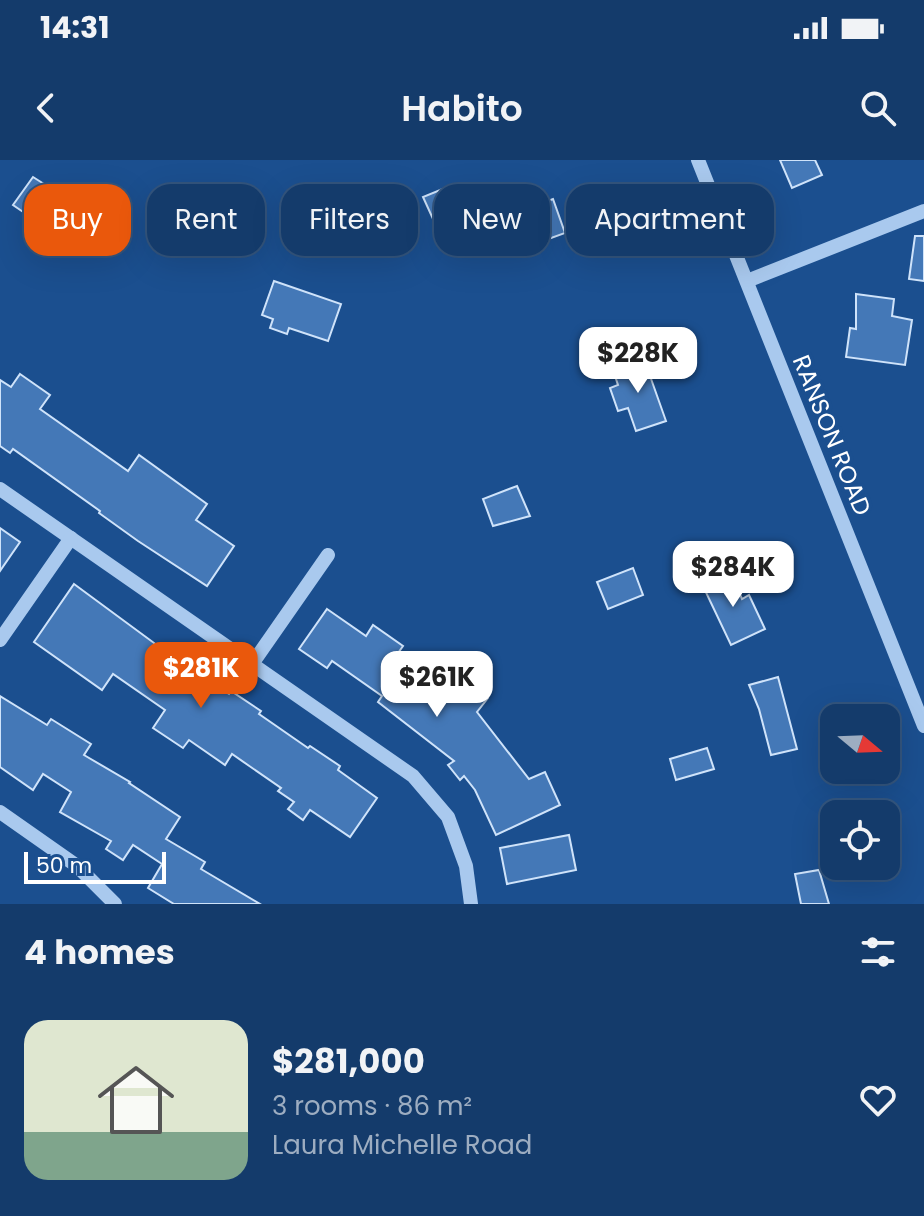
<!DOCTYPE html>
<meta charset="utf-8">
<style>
body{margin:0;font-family:Poppins,sans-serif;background:#1d4271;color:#f1f3f6;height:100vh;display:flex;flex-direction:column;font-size:30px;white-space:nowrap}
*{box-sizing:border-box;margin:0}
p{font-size:26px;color:#9dadc1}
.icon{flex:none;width:44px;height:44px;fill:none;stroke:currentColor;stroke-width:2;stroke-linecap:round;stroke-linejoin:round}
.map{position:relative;height:744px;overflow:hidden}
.details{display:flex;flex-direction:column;background:#143b6b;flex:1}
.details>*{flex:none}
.guide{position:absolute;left:24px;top:24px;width:876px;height:72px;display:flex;gap:16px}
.needle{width:52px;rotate:109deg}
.tools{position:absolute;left:820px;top:544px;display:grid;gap:16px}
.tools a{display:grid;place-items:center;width:80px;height:80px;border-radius:16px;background:#143b6b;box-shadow:0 8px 32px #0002,0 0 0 2px #33557e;font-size:40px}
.scale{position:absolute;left:24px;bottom:20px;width:142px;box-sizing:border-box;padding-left:8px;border:4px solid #fff;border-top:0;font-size:22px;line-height:28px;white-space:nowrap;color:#fff;-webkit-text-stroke:6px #1b4f8f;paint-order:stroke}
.price{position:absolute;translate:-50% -68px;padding:0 18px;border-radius:16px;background:#fff;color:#222;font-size:26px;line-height:52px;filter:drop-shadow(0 2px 4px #0008)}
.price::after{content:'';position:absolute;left:50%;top:48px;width:24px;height:18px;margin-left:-12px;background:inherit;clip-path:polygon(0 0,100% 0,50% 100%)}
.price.current{background:#ea580c;color:#fff}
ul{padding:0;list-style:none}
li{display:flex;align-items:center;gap:24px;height:200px;padding:0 24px}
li+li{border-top:2px solid #33557e}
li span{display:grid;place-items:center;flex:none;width:224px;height:160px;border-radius:24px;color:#555}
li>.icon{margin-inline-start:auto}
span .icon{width:96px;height:96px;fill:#fffc;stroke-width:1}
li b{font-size:34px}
h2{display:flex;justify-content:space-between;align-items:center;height:96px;padding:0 24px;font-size:34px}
.tag{padding:0 28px;border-radius:24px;background:#143b6b;box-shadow:0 8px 32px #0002,0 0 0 2px #33557e;font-size:28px;line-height:72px}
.tag.current{background:#ea580c;color:#fff}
.status{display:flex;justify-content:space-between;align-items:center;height:56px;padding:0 40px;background:#143b6b;direction:ltr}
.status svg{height:22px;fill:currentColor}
header{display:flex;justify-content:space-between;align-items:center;height:104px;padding:0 24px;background:#143b6b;font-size:36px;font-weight:600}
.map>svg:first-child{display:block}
.building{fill:#4478b7;stroke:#cfe3fa;stroke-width:2}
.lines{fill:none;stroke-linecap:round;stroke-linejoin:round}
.minor{stroke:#a9c9ee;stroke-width:14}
.labels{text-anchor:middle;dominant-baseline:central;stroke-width:7;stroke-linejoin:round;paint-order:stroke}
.street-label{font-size:24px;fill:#fff;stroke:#1b4f8f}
</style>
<div class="status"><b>14:31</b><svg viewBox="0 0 49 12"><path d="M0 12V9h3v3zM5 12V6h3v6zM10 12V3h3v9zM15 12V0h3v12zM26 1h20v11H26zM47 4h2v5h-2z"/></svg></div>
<header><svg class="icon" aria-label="back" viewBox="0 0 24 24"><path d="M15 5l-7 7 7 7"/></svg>Habito<svg class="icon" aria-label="search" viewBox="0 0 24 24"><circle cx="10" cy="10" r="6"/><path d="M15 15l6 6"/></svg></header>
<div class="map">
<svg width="924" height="744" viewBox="0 0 924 744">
<rect width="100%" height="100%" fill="#1b4f8f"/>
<g class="building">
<polygon points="780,0 815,0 822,15 792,28"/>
<polygon points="33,17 55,31 51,37 93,64 78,86 54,69 32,69 29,56 13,45"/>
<polygon points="445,28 455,49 433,59 423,37"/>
<polygon points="553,39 565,73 543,81 531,47"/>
<polygon points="915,76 924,76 924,121 909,119"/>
<polygon points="274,121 341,144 328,181 289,168 287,174 270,168 273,159 262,155"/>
<polygon points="856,134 894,139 892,156 912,160 905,205 846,197 850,168 856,169"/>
<polygon points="644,199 666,261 636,271 628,248 618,251 610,228 618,225 613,210"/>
<polygon points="20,214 50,235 40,249 128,311 139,295 207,344 196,360 234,386 207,426 138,381 99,353 100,351 13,289 10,293 0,286 0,220 11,227"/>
<polygon points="517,326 530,356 493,366 483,339"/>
<polygon points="0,368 20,382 0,411"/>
<polygon points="633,408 643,435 608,449 597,422"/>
<polygon points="730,411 742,439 749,435 765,469 731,485 702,424"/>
<polygon points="74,424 192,511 229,534 231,531 261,551 259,554 308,588 310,586 340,606 338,610 377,638 350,677 310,650 303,660 288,649 294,642 278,631 281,628 232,594 225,605 189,580 183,588 153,568 165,550 113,514 102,530 34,482"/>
<polygon points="327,449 366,476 373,465 403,486 396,496 447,531 460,515 488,538 477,552 529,619 545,612 560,645 496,675 475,630 464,616 460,620 448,605 454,601 378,542 382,536 332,501 327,508 299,489"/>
<polygon points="778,517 797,589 771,595 759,549 749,525"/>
<polygon points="0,536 47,565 51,559 91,584 84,595 130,622 129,623 180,657 166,679 205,702 201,709 260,744 174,744 148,728 162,704 133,685 123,700 106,689 111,681 60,652 71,632 43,614 33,630 0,607"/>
<polygon points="707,588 714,609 676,620 670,599"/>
<polygon points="569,675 576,710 507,724 500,688"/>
<polygon points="819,710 829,744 801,744 795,714"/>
</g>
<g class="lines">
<g class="minor">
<polyline points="698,0 924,566"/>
<polyline points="747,121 924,51"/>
<polyline points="0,329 413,616 448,657 466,706 471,744"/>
<polyline points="0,480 71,378"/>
<polyline points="252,504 328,395"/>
<polyline points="0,652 77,706 115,744"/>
</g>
</g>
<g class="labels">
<g class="street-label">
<text transform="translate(832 275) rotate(68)">RANSON ROAD</text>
</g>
</g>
</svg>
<div class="tools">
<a><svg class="needle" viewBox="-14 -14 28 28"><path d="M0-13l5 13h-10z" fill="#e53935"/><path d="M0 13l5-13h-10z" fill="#9dadc1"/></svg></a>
<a><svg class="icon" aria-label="locate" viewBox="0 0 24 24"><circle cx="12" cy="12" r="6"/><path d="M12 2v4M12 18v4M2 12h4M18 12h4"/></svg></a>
</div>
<div class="scale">50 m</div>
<b class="price" style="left:638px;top:235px">$228K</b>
<b class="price" style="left:733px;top:449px">$284K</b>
<b class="price current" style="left:201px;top:550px">$281K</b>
<b class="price" style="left:437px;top:559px">$261K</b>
<div class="guide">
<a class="tag current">Buy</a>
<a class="tag">Rent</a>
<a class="tag">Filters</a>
<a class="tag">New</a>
<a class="tag">Apartment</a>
</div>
</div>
<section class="details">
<h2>4 homes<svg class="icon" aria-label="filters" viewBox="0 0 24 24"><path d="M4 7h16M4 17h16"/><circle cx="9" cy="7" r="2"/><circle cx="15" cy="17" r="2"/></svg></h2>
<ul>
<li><span style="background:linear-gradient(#dfe7d0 70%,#7fa58c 0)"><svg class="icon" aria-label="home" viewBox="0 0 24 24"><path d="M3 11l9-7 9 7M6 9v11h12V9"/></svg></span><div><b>$281,000</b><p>3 rooms · 86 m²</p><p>Laura Michelle Road</p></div><svg class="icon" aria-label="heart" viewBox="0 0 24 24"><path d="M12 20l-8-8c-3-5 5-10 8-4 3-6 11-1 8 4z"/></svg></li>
</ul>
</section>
